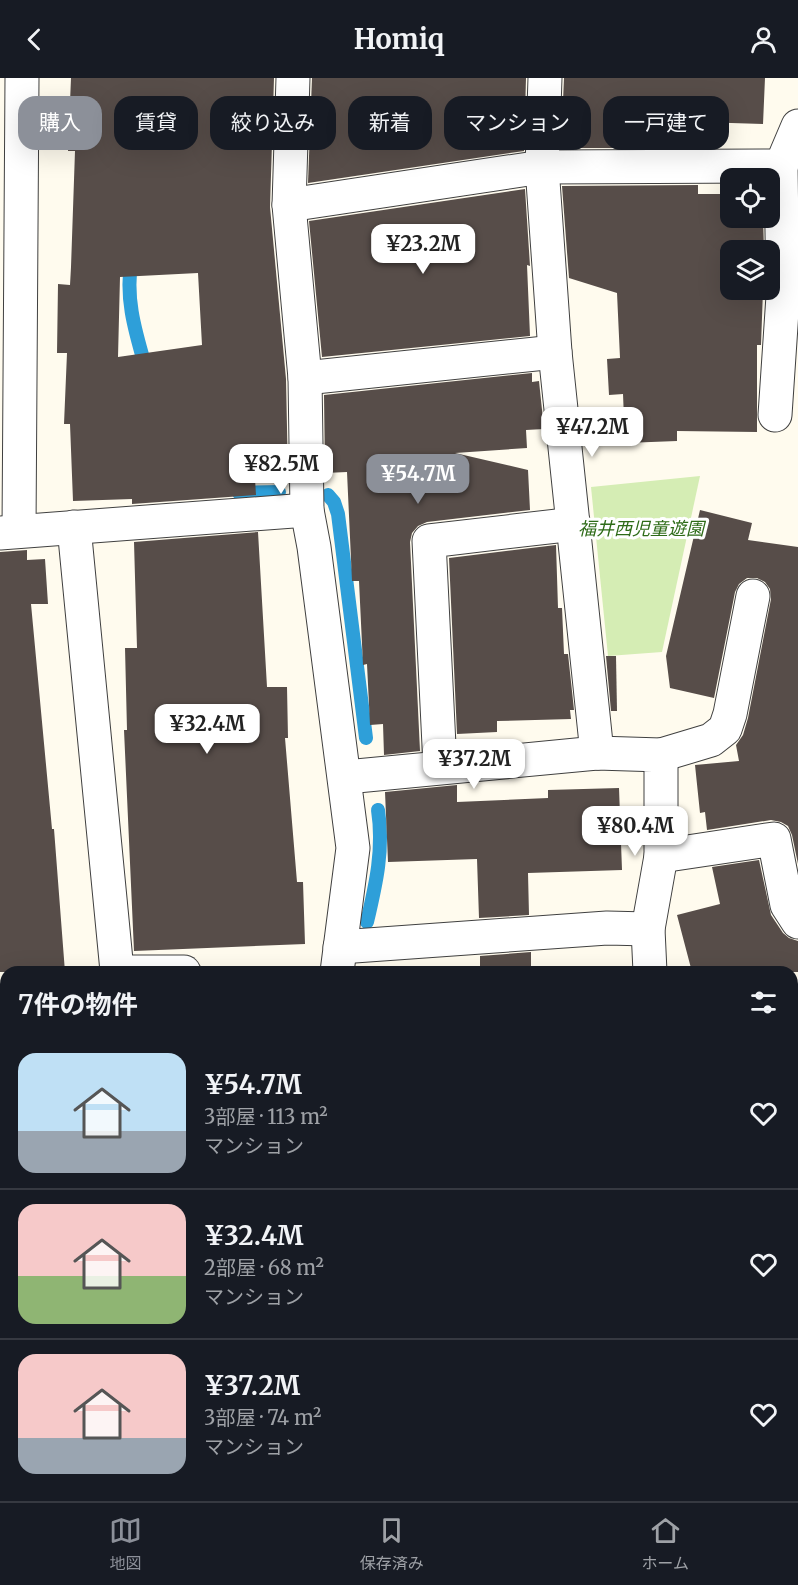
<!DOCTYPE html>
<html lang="ja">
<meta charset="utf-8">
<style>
body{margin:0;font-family:Merriweather,"Noto Sans JP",serif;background:#20242c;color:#f1f3f6;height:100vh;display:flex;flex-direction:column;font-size:22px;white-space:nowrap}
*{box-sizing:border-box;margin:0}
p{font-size:20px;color:#9ea1a6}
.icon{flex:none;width:33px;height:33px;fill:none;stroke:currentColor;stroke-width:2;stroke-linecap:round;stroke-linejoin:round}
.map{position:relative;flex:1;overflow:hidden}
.side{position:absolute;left:0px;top:888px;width:798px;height:536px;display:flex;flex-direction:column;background:#171b24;border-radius:18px 18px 0 0;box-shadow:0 6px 24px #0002}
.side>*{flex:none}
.banner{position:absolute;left:18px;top:18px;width:762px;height:54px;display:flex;gap:12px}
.controls{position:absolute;left:720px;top:90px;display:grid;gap:12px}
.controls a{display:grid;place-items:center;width:60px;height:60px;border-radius:12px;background:#171b24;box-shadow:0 6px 24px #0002;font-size:30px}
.price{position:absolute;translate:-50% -51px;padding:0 14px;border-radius:12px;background:#fff;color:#222;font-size:20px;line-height:39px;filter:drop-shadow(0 2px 3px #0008)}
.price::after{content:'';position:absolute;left:50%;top:36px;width:18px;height:14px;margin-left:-9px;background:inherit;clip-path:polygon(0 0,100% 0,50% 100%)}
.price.current{background:#8c9099;color:#fff}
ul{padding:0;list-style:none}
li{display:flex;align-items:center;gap:18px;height:150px;padding:0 18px}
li+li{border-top:2px solid #363941}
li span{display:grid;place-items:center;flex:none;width:168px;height:120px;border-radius:18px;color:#555}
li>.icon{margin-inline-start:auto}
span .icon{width:72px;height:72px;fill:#fffc;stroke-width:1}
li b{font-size:26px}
h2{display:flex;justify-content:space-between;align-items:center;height:72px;padding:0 18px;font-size:26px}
.chip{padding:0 21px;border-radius:18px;background:#171b24;box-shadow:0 6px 24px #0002;font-size:21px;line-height:54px}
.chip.current{background:#8c9099;color:#fff}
header{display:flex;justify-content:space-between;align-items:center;height:78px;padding:0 18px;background:#171b24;font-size:27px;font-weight:700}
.menu{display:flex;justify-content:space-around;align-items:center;height:84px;border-top:2px solid #363941;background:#171b24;font-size:16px;color:#9ea1a6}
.menu a{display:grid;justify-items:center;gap:3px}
.menu .current{color:#8c9099}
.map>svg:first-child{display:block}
.industrial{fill:#ebe1ed}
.green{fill:#d5edb4}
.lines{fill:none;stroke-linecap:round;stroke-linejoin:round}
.stream{stroke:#2e9fd9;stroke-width:14}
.building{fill:#574d49;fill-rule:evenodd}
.street-casing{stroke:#404040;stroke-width:35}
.street{stroke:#fff;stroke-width:33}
.labels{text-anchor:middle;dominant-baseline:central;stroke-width:6;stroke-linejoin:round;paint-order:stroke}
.park-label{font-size:18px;font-style:italic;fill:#2e6b18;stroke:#fff}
</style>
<header><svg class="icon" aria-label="back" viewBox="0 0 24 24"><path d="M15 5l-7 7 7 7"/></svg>Homiq<svg class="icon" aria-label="person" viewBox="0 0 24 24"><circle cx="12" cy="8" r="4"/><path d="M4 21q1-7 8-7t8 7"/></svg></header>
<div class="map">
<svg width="798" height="1423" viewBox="0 0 798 1423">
<rect width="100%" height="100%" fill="#fffbee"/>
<g class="industrial">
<polygon points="0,1257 6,1257 6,1418 115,1418 115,1423 0,1423"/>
<polygon points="122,1418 774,1418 776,1423 122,1423"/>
</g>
<polygon class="green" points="700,398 662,574 608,578 591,409"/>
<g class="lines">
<g class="stream">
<path d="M132,180c-8,40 4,76 15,114"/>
<polyline points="239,415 279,414"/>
<polyline points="328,417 334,424 338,436 366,660"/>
<path d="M367,844c9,-38 17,-73 11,-112"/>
<polyline points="0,949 6,949"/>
</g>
</g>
<g class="building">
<path d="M71,0h203l-4,129 16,172 2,97 -33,3 1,16 -124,9v-5l-59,2 -3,-77h-6l3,-71h-10l1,-69 12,1 1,-18 4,-116h-7zM198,195l4,72 -84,12 2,-80z"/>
<polygon points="312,0 526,0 524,73 308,105"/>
<polygon points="564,0 765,0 763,46 699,44 699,70 561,70"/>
<polygon points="698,107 698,116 730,116 730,140 763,140 764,172 730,172 730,212 763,212 761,267 757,267 757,354 677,353 677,363 625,365 623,316 609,317 607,281 620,280 617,215 569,200 562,108"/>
<polygon points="525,111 530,188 527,187 530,258 322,279 309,143"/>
<polygon points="532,295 532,304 539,303 544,351 526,352 527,370 455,375 528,392 530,432 427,444 418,448 412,455 410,464 420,673 384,677 383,646 370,647 367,586 363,587 359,503 352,503 347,394 325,395 324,317"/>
<polygon points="700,432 752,445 748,462 798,469 798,786 792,757 788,748 781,744 771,742 707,752 705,734 700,735 695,687 739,683 736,667 743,657 748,640 771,521 770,511 765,504 757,500 747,500 739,506 735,514 714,620 670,610 666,578"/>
<polygon points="258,454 267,609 287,609 288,660 285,660 297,804 303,804 305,866 134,873 124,652 127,652 125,570 137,570 134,464"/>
<polygon points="556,467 558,530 562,530 564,576 568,576 574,632 570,632 571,641 497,643 497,654 457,656 449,480"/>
<polygon points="27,472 27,482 45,481 48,526 31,526 52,751 54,751 65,894 0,894 0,474"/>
<polygon points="606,578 616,578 617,633 611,633"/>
<polygon points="457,707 457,724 548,720 548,712 619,710 622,792 528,795 529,837 479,840 477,781 388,784 385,714"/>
<polygon points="759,782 771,837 783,855 789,860 798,863 798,894 692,894 677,837 720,826 712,789"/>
<polygon points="531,874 531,894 480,894 480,878"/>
</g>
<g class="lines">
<defs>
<g id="street">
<polyline points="293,0 289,127 305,300 307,432 314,469 353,770 337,894"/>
<polyline points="545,0 542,89 555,274 597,675"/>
<polyline points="289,127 542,89 781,88 798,48"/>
<polyline points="305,300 555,274"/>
<polyline points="775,337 783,218 781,88"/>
<polyline points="74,449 117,893"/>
<polyline points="19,453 22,0"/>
<polyline points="0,455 307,432"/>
<polyline points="661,677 711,662 725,651 730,636 753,518"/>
<polyline points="440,688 429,463 574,446"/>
<polyline points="346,699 597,675 661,677 661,778 648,851 650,894"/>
<polyline points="661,778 774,761 787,827 798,844"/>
<polyline points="340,869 607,850 648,851"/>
<polyline points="117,894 184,894"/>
<polyline points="0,925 6,926"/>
<polyline points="792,1128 798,1136"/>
</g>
</defs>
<use href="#street" class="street-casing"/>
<use href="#street" class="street"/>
</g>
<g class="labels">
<g class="park-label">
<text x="641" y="450">福井西児童遊園</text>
</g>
</g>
</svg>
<div class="controls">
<a><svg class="icon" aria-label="locate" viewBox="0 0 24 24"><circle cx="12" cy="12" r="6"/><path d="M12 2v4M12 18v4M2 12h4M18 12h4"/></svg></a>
<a><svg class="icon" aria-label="layers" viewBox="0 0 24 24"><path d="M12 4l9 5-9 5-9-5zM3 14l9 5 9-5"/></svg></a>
</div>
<b class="price" style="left:423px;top:197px">¥23.2M</b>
<b class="price" style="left:592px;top:380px">¥47.2M</b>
<b class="price" style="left:281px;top:417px">¥82.5M</b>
<b class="price current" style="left:418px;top:427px">¥54.7M</b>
<b class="price" style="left:207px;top:677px">¥32.4M</b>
<b class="price" style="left:474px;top:712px">¥37.2M</b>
<b class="price" style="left:635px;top:779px">¥80.4M</b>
<div class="banner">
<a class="chip current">購入</a>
<a class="chip">賃貸</a>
<a class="chip">絞り込み</a>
<a class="chip">新着</a>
<a class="chip">マンション</a>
<a class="chip">一戸建て</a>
</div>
<section class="side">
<h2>7件の物件<svg class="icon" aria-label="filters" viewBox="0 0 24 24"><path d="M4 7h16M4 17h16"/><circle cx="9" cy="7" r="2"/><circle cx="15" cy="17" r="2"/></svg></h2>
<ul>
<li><span style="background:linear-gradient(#bfe0f5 65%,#9aa5b1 0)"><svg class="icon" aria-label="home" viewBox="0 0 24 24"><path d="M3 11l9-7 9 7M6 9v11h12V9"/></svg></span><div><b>¥54.7M</b><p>3部屋 · 113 m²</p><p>マンション</p></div><svg class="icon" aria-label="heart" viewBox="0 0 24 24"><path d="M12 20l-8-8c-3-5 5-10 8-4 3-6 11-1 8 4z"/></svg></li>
<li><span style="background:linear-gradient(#f6c9c9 60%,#8fb573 0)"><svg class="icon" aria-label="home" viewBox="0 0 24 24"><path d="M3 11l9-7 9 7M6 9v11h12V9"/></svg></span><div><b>¥32.4M</b><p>2部屋 · 68 m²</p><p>マンション</p></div><svg class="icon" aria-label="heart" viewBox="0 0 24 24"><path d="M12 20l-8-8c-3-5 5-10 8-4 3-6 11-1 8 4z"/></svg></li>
<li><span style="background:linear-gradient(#f6c9c9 70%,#9aa5b1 0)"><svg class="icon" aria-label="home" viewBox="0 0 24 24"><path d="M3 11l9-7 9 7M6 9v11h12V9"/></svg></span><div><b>¥37.2M</b><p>3部屋 · 74 m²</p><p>マンション</p></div><svg class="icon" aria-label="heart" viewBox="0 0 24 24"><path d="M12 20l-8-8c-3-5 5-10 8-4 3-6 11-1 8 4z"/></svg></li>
</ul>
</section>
</div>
<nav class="menu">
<a class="current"><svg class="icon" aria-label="map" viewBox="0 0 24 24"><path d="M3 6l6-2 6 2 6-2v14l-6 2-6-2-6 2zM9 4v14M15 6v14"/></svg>地図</a>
<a><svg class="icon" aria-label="saved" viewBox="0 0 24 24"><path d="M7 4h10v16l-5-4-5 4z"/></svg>保存済み</a>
<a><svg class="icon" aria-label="home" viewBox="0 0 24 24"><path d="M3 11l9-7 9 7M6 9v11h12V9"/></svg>ホーム</a>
</nav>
